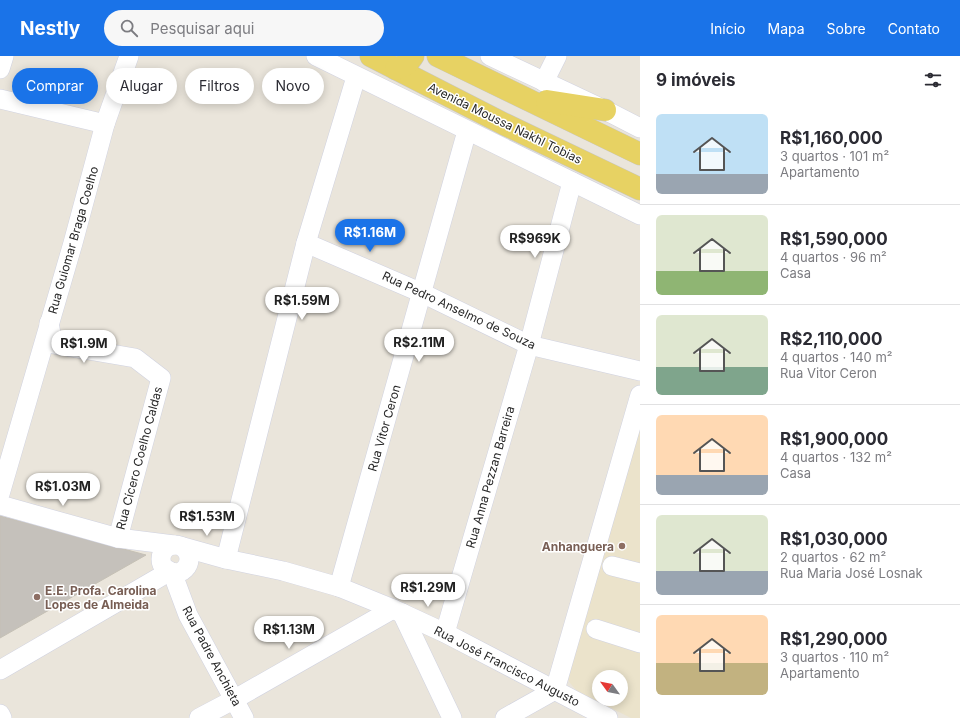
<!DOCTYPE html>
<html lang="pt">
<meta charset="utf-8">
<style>
body{margin:0;font-family:Inter,sans-serif;background:#f7f7f7;color:#2b2b33;height:100vh;display:flex;flex-direction:column;font-size:15px;white-space:nowrap}
*{box-sizing:border-box;margin:0}
p{font-size:13px;color:#7c7c81}
.icon{flex:none;width:22px;height:22px;fill:none;stroke:currentColor;stroke-width:2;stroke-linecap:round;stroke-linejoin:round}
.map{position:relative;flex:1;overflow:hidden}
.sheet{display:flex;flex-direction:column;background:#fff;width:320px}
.sheet>*{flex:none}
.hud{position:absolute;left:12px;top:12px;width:380px;height:36px;display:flex;gap:8px}
.needle{width:26px;rotate:303deg}
.buttons{position:absolute;left:592px;top:614px;display:grid;gap:8px}
.buttons a{display:grid;place-items:center;width:36px;height:36px;border-radius:50%;background:#fff;box-shadow:0 2px 10px #0003;font-size:20px}
.price{position:absolute;translate:-50% -34px;padding:0 9px;border-radius:14px;background:#fff;color:#222;font-size:13px;line-height:26px;filter:drop-shadow(0 1px 2px #0008)}
.price::after{content:'';position:absolute;left:50%;top:24px;width:12px;height:9px;margin-left:-6px;background:inherit;clip-path:polygon(0 0,100% 0,50% 100%)}
.price.current{background:#1a73e8;color:#fff}
ul{padding:0;list-style:none}
li{display:flex;align-items:center;gap:12px;height:100px;padding:0 16px}
li+li{border-top:1px solid #e1e1e2}
li span{display:grid;place-items:center;flex:none;width:112px;height:80px;border-radius:6px;color:#555}
li>.icon{margin-inline-start:auto}
span .icon{width:48px;height:48px;fill:#fffc;stroke-width:1}
li b{font-size:17px}
h2{display:flex;justify-content:space-between;align-items:center;height:48px;padding:0 16px;font-size:17px}
.tag{padding:0 14px;border-radius:18px;background:#fff;box-shadow:0 2px 10px #0003;font-size:14px;line-height:36px}
.tag.current{background:#1a73e8;color:#fff}
header{display:flex;align-items:center;gap:24px;box-sizing:border-box;height:56px;padding:0 20px;background:#1a73e8;color:#fff}
header strong{font-size:19px}
nav{display:flex;gap:22px;margin-inline-start:auto;font-size:14px}
.search{width:280px;height:36px;background:#f7f7f7;display:flex;align-items:center;gap:10px;box-sizing:border-box;padding:0 14px;border-radius:22px;color:#7c7c81;font-size:15px}
main{display:flex;flex:1;min-height:0}
.map>svg:first-child{display:block}
.education{fill:#ebe3cb;fill-rule:evenodd}
.building{fill:#c5c1bb;stroke:#c5c0b5}
.lines{fill:none;stroke-linecap:round;stroke-linejoin:round}
.minor-casing{stroke:#d0d2e0;stroke-width:20}
.major-casing{stroke:#c7c7c7;stroke-width:23}
.minor{stroke:#fff;stroke-width:19}
.major{stroke:#e7d263;stroke-width:22}
.education-dot{fill:#8d6e63;stroke:#fff;stroke-width:1.5}
.labels{text-anchor:middle;dominant-baseline:central;stroke-width:3;stroke-linejoin:round;paint-order:stroke}
.street-label{font-size:12px;fill:#282828;stroke:#fff}
.education-label{font-size:12px;font-weight:bold;fill:#785e54;stroke:#fff;text-anchor:end}
</style>
<header>
<strong>Nestly</strong>
<div class="search"><svg class="icon" aria-label="search" viewBox="0 0 24 24"><circle cx="10" cy="10" r="6"/><path d="M15 15l6 6"/></svg>Pesquisar aqui</div>
<nav><a>Início</a><a>Mapa</a><a>Sobre</a><a>Contato</a></nav>
</header>
<main>
<div class="map">
<svg width="640" height="662" viewBox="0 0 640 662">
<rect width="100%" height="100%" fill="#eae5db"/>
<path class="education" d="M640,368v294h-9l-54,-27 -7,-8 -3,-6zM599,621h22v22h-22z"/>
<polygon class="building" points="0,460 146,499 0,582"/>
<g class="lines">
<defs>
<g id="minor">
<polyline points="316,0 640,159"/>
<polyline points="490,0 605,54 640,72"/>
<polyline points="0,13 4,0"/>
<polyline points="544,26 557,0"/>
<polyline points="0,43 105,68"/>
<polyline points="306,187 422,237 529,289 640,315"/>
<polyline points="49,267 53,288 135,302 161,322 118,482"/>
<polyline points="0,438 73,187 105,68 129,0"/>
<polyline points="0,449 118,482 174,489"/>
<circle cx="175" cy="503" r="14"/>
<polyline points="183,491 226,503 283,515 339,531 393,553 445,577 608,662"/>
<polyline points="226,503 306,187 356,21"/>
<polyline points="612,510 640,517"/>
<polyline points="172,516 188,559 244,662"/>
<polyline points="339,531 467,75"/>
<polyline points="402,557 452,662"/>
<polyline points="596,573 640,587"/>
<polyline points="445,577 529,289 572,126"/>
<polyline points="0,614 160,521 168,514"/>
<polyline points="0,658 2,662"/>
<polyline points="199,662 235,643 393,553"/>
<polyline points="505,662 555,634 640,339"/>
</g>
<g id="major">
<polyline points="371,0 504,68 640,133"/>
<polyline points="438,0 640,98"/>
<polyline points="396,13 407,8 413,0"/>
<polyline points="547,45 605,54"/>
</g>
</defs>
<use href="#minor" class="minor-casing"/>
<use href="#major" class="major-casing"/>
<use href="#minor" class="minor"/>
<use href="#major" class="major"/>
</g>
<g class="education-dot">
<circle cx="622" cy="490" r="4"/>
<circle cx="37" cy="541" r="4"/>
</g>
<g class="labels">
<g class="street-label">
<text transform="translate(505 67) rotate(26)">Avenida Moussa Nakhl Tobias</text>
<text transform="translate(73 184) rotate(-74)">Rua Guiomar Braga Coelho</text>
<text transform="translate(459 254) rotate(25)">Rua Pedro Anselmo de Souza</text>
<text transform="translate(384 372) rotate(-74)">Rua Vitor Ceron</text>
<text transform="translate(139 402) rotate(-75)">Rua Cícero Coelho Caldas</text>
<text transform="translate(490 421) rotate(-74)">Rua Anna Pezzan Barreira</text>
<text transform="translate(212 600) rotate(62)">Rua Padre Anchieta</text>
<text transform="translate(507 610) rotate(27)">Rua José Francisco Augusto</text>
</g>
<g class="education-label">
<text x="614" y="490">Anhanguera</text>
<text x="45" y="534" text-anchor="start">E.E. Profa. Carolina<tspan x="45" dy="14">Lopes de Almeida</tspan></text>
</g>
</g>
</svg>
<div class="buttons">
<a><svg class="needle" viewBox="-14 -14 28 28"><path d="M0-13l5 13h-10z" fill="#e53935"/><path d="M0 13l5-13h-10z" fill="#7c7c81"/></svg></a>
</div>
<b class="price current" style="left:370px;top:197px">R$1.16M</b>
<b class="price" style="left:535px;top:203px">R$969K</b>
<b class="price" style="left:302px;top:265px">R$1.59M</b>
<b class="price" style="left:419px;top:307px">R$2.11M</b>
<b class="price" style="left:84px;top:308px">R$1.9M</b>
<b class="price" style="left:63px;top:451px">R$1.03M</b>
<b class="price" style="left:207px;top:481px">R$1.53M</b>
<b class="price" style="left:428px;top:552px">R$1.29M</b>
<b class="price" style="left:289px;top:594px">R$1.13M</b>
<div class="hud">
<a class="tag current">Comprar</a>
<a class="tag">Alugar</a>
<a class="tag">Filtros</a>
<a class="tag">Novo</a>
</div>
</div>
<section class="sheet">
<h2>9 imóveis<svg class="icon" aria-label="filters" viewBox="0 0 24 24"><path d="M4 7h16M4 17h16"/><circle cx="9" cy="7" r="2"/><circle cx="15" cy="17" r="2"/></svg></h2>
<ul>
<li><span style="background:linear-gradient(#bfe0f5 75%,#9aa5b1 0)"><svg class="icon" aria-label="home" viewBox="0 0 24 24"><path d="M3 11l9-7 9 7M6 9v11h12V9"/></svg></span><div><b>R$1,160,000</b><p>3 quartos · 101 m²</p><p>Apartamento</p></div></li>
<li><span style="background:linear-gradient(#dfe7d0 70%,#8fb573 0)"><svg class="icon" aria-label="home" viewBox="0 0 24 24"><path d="M3 11l9-7 9 7M6 9v11h12V9"/></svg></span><div><b>R$1,590,000</b><p>4 quartos · 96 m²</p><p>Casa</p></div></li>
<li><span style="background:linear-gradient(#dfe7d0 65%,#7fa58c 0)"><svg class="icon" aria-label="home" viewBox="0 0 24 24"><path d="M3 11l9-7 9 7M6 9v11h12V9"/></svg></span><div><b>R$2,110,000</b><p>4 quartos · 140 m²</p><p>Rua Vitor Ceron</p></div></li>
<li><span style="background:linear-gradient(#ffd9b3 75%,#9aa5b1 0)"><svg class="icon" aria-label="home" viewBox="0 0 24 24"><path d="M3 11l9-7 9 7M6 9v11h12V9"/></svg></span><div><b>R$1,900,000</b><p>4 quartos · 132 m²</p><p>Casa</p></div></li>
<li><span style="background:linear-gradient(#dfe7d0 70%,#9aa5b1 0)"><svg class="icon" aria-label="home" viewBox="0 0 24 24"><path d="M3 11l9-7 9 7M6 9v11h12V9"/></svg></span><div><b>R$1,030,000</b><p>2 quartos · 62 m²</p><p>Rua Maria José Losnak</p></div></li>
<li><span style="background:linear-gradient(#ffd9b3 60%,#c2b280 0)"><svg class="icon" aria-label="home" viewBox="0 0 24 24"><path d="M3 11l9-7 9 7M6 9v11h12V9"/></svg></span><div><b>R$1,290,000</b><p>3 quartos · 110 m²</p><p>Apartamento</p></div></li>
</ul>
</section>
</main>
